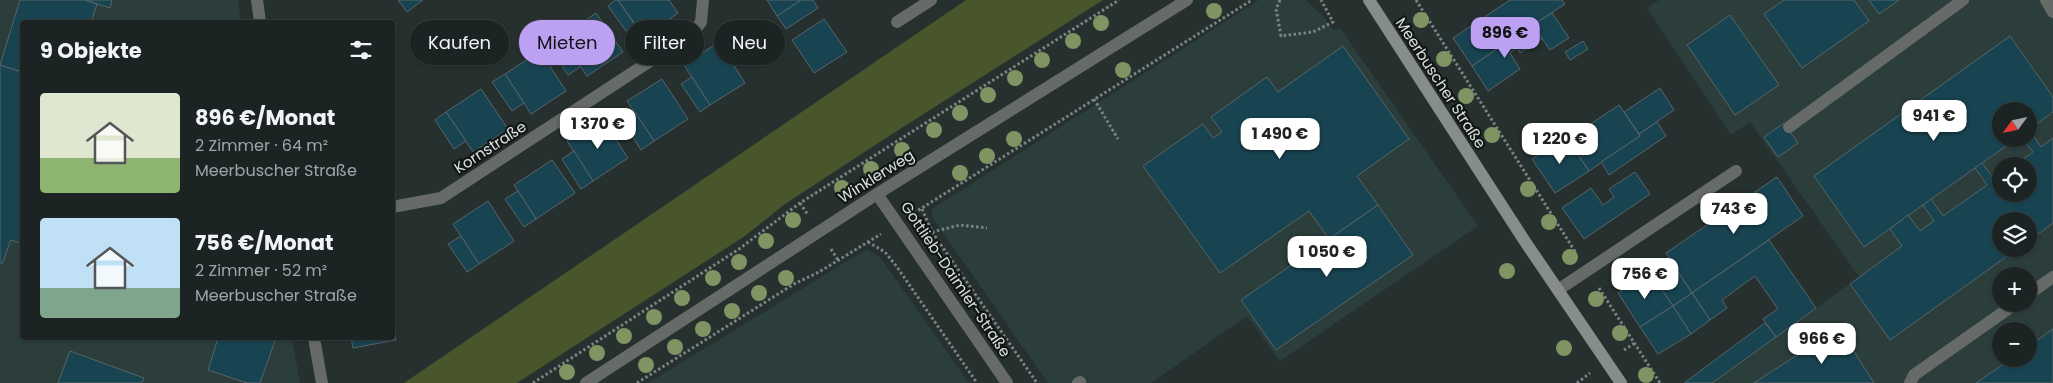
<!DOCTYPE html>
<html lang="de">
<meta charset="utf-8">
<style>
body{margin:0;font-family:Poppins,sans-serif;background:#293030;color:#f1f3f6;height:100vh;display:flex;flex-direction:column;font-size:19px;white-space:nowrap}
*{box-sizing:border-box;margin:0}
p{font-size:16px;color:#a0a4a6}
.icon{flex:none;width:28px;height:28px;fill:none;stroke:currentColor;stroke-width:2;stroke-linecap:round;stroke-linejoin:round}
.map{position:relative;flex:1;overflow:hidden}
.panel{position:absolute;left:20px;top:20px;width:375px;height:320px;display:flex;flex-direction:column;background:#1c2423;border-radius:5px;box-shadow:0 1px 4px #0004,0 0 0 1px #3a4141}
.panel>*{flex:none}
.top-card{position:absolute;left:410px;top:20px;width:475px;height:45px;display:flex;gap:10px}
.needle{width:32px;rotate:237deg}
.controls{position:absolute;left:1992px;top:102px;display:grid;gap:10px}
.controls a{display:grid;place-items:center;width:45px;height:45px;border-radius:50%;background:#1c2423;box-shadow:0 1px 4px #0004,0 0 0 1px #3a4141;font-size:25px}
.price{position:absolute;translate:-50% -42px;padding:0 11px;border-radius:10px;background:#fff;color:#222;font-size:16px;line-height:32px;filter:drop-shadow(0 1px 2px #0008)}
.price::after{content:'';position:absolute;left:50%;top:30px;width:15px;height:11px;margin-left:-8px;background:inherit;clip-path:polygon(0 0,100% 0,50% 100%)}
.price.active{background:#bca0f2;color:#111}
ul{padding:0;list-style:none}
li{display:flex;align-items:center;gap:15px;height:125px;padding:0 20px}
li span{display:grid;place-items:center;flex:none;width:140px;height:100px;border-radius:5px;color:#555}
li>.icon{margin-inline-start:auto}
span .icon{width:60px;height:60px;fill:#fffc;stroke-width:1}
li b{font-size:21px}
h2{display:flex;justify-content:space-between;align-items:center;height:60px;padding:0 20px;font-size:21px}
.chip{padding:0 18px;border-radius:22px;background:#1c2423;box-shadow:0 1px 4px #0004,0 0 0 1px #3a4141;font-size:18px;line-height:45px}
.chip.active{background:#bca0f2;color:#111}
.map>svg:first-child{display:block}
.built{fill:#2b3e3c;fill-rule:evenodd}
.green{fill:#49562c}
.building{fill:#184452;stroke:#596468}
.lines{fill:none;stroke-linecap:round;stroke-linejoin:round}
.path{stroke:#7a8483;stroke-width:3;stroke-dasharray:2.5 2.5;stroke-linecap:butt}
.lane{stroke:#676b68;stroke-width:12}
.street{stroke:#676b68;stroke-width:12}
.secondary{stroke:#878e89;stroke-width:12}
.tree{fill:#7f9462}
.labels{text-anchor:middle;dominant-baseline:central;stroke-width:4.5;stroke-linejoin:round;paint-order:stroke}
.street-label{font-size:15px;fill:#dae1e0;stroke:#121716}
</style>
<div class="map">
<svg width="2053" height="383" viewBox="0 0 2053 383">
<rect width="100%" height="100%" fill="#25302f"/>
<g class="built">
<polygon points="0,0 238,0 241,22 22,22 22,338 292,338 300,383 0,383"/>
<polygon points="1259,0 1306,0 1325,18 1333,30 1340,28 1478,226 1280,361 1247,316 1151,383 1048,383 932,217 932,209"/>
<path d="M1659,0h394v383h-341l147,-106 -109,-155 -19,13 -84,-127zM2001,111h28v28h-28zM2001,166h28v28h-28zM2001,221h28v28h-28zM2001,276h28v28h-28zM2001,331h28v28h-28z"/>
<polygon points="867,249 880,257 969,383 648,383"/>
</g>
<polygon class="green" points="966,0 1103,0 886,138 785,204 745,236 517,383 404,383"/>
<g class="building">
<polygon points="20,0 85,0 97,4 91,22 22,22 22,72 0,65"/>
<polygon points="85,0 112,0 110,8"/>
<polygon points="398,0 423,0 407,12"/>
<polygon points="615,0 618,0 635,25 626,31 608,6"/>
<polygon points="618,0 669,0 678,13 644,37"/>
<polygon points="767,0 801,0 777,16"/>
<polygon points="801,0 813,0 818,8 786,29 777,16"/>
<polygon points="1510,0 1562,0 1565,4 1472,66 1453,38"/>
<polygon points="1784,0 1854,0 1869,21 1802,68 1764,14"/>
<polygon points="1869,0 1899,0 1879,14"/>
<polygon points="596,13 623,52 587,76 561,37"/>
<polygon points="1552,13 1569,38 1550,50 1533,25"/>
<polygon points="1730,15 1779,85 1735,115 1687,45"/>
<polygon points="824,19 847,52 814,73 792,40"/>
<polygon points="1533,25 1542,39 1520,53 1517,48 1510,53 1520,69 1488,91 1472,66"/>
<polygon points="2010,36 2053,97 2053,112 2029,130 2029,111 2001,111 2001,139 2016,139 1864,247 1814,176"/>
<polygon points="561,37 580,67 568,75 548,45"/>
<polygon points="1583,41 1588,49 1570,60 1565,52"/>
<polygon points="719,42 745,83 710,105 684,65"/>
<polygon points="1343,46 1409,139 1357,176 1378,205 1329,239 1309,211 1220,273 1143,166 1203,124 1213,138 1222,132 1211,117 1267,77 1278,92"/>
<polygon points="540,51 566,91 531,114 505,74"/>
<polygon points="0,65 22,72 22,244 11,240 2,264 0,263"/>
<polygon points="505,74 524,103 512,111 492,82"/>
<polygon points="692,77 710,105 700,112 681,84"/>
<polygon points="662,79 688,119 654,141 627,101"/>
<polygon points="1660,88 1674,110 1639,134 1624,112"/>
<polygon points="481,89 508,129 473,152 446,112"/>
<polygon points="1619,105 1640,136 1589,171 1580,158 1598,145 1586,127"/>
<polygon points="446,112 466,141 454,149 435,120"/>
<polygon points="635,112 654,141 641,150 622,120"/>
<polygon points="602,118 628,158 593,181 567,141"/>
<polygon points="1657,122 1666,136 1609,175 1601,162 1640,136 1639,134"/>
<polygon points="1784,123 1798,143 1778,157 1764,137"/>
<polygon points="2029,129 2041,147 2053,138 2053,223 2029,241 2029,221 2001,221 2001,249 2017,249 1890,340 1850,284 1902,246 1890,229 1908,215 1920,231 1934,221 1923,205 1931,199 1943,216 1987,185 1975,168 1982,163 1994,179 2001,174 2001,194 2029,194 2029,166 2013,166 2033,152 2023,139 2029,139"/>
<polygon points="1565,136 1589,171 1555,193 1532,159"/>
<polygon points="574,151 593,181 581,189 562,159"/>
<polygon points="552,160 575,193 536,219 514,185"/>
<polygon points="1635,172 1650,194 1584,239 1562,208 1591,188 1603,205 1614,197 1609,189"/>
<polygon points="1777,177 1803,216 1692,293 1666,253"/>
<polygon points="518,191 536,219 524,227 505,199"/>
<polygon points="488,201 514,241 479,264 453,224"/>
<polygon points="1378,205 1413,255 1276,350 1241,300"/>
<polygon points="461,236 479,264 467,272 448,244"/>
<polygon points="1769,240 1816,308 1776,337 1763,319 1778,309 1755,276 1722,300 1727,308 1710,320 1692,293"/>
<polygon points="1669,258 1692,293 1673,306 1650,272"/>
<polygon points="1650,272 1673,306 1640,327 1618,293"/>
<polygon points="1692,293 1710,320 1691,334 1673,306"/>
<polygon points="1673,306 1691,334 1658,354 1640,327"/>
<polygon points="392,322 396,340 353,348 351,338 392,338"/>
<polygon points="1765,323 1776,337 1712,383 1684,383"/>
<polygon points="1839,328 1874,383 1754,383"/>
<polygon points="2053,329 2053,383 1976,383 2011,359 2029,359 2029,346"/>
<polygon points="218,338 276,338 260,383 247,383 208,370"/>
<polygon points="70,351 144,378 142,383 58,383"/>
</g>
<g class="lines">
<g class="path">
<polyline points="1280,0 1276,9 1281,36 1313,32 1333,22 1321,0"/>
<polyline points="1416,0 1576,253"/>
<polyline points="1094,99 1118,139"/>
<polyline points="800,203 808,215"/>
<polyline points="922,209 932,232 1037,383"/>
<polyline points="914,213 1252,0"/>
<polyline points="932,232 960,225 987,228"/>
<polyline points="868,242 885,252 897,267 977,383"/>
<polyline points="831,249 838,260"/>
<polyline points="1599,288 1660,383"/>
<polyline points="1624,350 1635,343"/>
<polyline points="533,383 739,249 800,203 1119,0"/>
<polyline points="637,383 794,284 819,272 881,234"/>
<polyline points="1577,383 1590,373"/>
</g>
<g class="lane">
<polyline points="2046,0 2053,12"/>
<polyline points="897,22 931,0"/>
<polyline points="1789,127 1963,0"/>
<polyline points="1558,290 1736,171"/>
<polyline points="2029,294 2053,277"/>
<polyline points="1078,383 1080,382"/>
<polyline points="1910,383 1914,375 2015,304"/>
</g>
<g class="street">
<polyline points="257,0 260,22"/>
<polyline points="877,194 1007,383"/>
<polyline points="392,207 441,198 693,33 701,22 703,0"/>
<polyline points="314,338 322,383"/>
<polyline points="586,383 877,194 1187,0"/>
</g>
<polyline class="secondary" points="1369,0 1524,240 1621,383"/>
</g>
<g class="tree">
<circle cx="1214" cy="11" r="8"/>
<circle cx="1421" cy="20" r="8"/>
<circle cx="1101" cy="23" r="8"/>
<circle cx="1073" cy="41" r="8"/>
<circle cx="1444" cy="59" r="8"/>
<circle cx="1042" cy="60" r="8"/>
<circle cx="1123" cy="70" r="8"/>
<circle cx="1015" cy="78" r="8"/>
<circle cx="988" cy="95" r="8"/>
<circle cx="1466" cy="96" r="8"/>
<circle cx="960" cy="113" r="8"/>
<circle cx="934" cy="130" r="8"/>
<circle cx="1492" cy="135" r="8"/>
<circle cx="1014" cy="139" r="8"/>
<circle cx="902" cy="150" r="8"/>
<circle cx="987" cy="156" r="8"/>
<circle cx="871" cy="169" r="8"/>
<circle cx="960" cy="173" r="8"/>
<circle cx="842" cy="188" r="8"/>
<circle cx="1528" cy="189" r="8"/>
<circle cx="793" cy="220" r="8"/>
<circle cx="1549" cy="222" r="8"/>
<circle cx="766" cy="241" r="8"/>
<circle cx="1570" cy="257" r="8"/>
<circle cx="739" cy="262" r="8"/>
<circle cx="1507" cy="271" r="8"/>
<circle cx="713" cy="278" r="8"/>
<circle cx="786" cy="278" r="8"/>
<circle cx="759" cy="293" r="8"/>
<circle cx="682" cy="298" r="8"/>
<circle cx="1596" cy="299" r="8"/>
<circle cx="732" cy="311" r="8"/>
<circle cx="654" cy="317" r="8"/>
<circle cx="703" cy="329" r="8"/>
<circle cx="1620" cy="333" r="8"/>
<circle cx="624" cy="336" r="8"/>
<circle cx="675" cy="347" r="8"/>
<circle cx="1564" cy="348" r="8"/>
<circle cx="597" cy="353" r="8"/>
<circle cx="646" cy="365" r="8"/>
<circle cx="567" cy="372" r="8"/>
<circle cx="1646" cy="375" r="8"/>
</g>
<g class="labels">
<g class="street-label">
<text transform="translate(1441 83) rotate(57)">Meerbuscher Straße</text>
<text transform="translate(490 147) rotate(-33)">Kornstraße</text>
<text transform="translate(876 176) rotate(-32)">Winklerweg</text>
<text transform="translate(956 279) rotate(56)">Gottlieb-Daimler-Straße</text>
</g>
</g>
</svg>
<div class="controls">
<a><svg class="needle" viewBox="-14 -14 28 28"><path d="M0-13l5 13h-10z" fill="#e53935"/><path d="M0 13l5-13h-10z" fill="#a0a4a6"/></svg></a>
<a><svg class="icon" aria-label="locate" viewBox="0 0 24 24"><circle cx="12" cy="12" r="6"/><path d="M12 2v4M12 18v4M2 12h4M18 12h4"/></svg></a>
<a><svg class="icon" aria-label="layers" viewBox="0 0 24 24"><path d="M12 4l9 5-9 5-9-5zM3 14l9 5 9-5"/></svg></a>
<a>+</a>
<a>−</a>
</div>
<b class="price active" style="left:1505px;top:59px">896 €</b>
<b class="price" style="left:1934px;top:142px">941 €</b>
<b class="price" style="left:598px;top:150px">1 370 €</b>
<b class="price" style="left:1280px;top:160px">1 490 €</b>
<b class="price" style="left:1560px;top:165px">1 220 €</b>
<b class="price" style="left:1734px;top:235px">743 €</b>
<b class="price" style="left:1327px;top:278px">1 050 €</b>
<b class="price" style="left:1645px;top:300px">756 €</b>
<b class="price" style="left:1822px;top:365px">966 €</b>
<div class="top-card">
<a class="chip">Kaufen</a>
<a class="chip active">Mieten</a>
<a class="chip">Filter</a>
<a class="chip">Neu</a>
</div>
<section class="panel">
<h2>9 Objekte<svg class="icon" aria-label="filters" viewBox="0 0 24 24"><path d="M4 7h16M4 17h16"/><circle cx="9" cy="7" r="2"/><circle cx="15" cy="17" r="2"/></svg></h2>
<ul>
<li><span style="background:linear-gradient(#dfe7d0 65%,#8fb573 0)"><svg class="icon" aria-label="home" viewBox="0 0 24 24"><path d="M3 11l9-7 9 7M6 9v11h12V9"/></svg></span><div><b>896 €/Monat</b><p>2 Zimmer · 64 m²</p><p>Meerbuscher Straße</p></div></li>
<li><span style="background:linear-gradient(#bfe0f5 70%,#7fa58c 0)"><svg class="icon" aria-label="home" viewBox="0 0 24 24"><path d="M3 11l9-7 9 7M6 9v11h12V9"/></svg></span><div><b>756 €/Monat</b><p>2 Zimmer · 52 m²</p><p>Meerbuscher Straße</p></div></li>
</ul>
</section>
</div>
